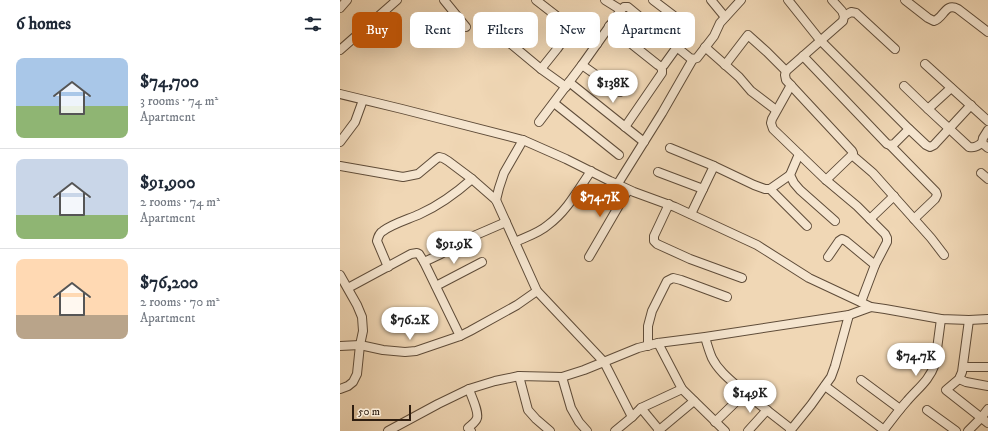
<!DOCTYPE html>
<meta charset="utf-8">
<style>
body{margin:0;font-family:"IM FELL DW Pica",serif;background:#f6f6f7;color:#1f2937;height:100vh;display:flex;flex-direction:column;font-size:15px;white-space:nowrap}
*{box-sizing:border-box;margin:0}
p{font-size:13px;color:#747a83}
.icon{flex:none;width:22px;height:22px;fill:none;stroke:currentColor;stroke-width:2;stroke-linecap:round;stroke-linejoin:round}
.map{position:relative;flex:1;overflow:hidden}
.side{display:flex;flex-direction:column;background:#fff;width:340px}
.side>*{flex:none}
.guide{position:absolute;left:12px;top:12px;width:380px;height:36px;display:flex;gap:8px}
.scale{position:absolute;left:12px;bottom:10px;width:59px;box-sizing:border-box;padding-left:4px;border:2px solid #2f1e10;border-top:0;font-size:11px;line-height:14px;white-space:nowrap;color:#2f1e10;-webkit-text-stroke:3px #f5e5cf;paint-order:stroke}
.price{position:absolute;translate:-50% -34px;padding:0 9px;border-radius:14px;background:#fff;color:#222;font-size:13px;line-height:26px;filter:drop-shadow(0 1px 2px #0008)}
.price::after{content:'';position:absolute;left:50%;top:24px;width:12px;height:9px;margin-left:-6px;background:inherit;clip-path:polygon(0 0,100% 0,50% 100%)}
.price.on{background:#b45309;color:#fff}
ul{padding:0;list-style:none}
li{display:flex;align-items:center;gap:12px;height:100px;padding:0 16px}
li+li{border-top:1px solid #e0e1e3}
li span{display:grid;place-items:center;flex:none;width:112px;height:80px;border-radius:8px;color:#555}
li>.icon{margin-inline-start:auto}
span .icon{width:48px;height:48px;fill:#fffc;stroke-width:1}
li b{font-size:17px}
h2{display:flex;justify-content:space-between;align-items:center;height:48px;padding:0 16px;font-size:17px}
.tag{padding:0 14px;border-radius:8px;background:#fff;box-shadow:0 4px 16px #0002;font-size:14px;line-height:36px}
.tag.on{background:#b45309;color:#fff}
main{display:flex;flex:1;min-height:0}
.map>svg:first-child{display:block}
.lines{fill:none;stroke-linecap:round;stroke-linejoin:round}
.minor-casing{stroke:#5f4c39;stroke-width:10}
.minor{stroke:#f5e5cf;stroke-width:8}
</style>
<main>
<section class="side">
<h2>6 homes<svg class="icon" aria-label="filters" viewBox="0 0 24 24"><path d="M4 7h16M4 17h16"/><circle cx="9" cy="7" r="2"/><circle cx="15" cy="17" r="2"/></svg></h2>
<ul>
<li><span style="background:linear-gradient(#a9c7e8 60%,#8fb573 0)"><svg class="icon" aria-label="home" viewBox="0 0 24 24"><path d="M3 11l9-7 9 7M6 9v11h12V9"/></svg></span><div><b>$74,700</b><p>3 rooms · 74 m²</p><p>Apartment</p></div></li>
<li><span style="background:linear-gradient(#c9d6e8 70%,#8fb573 0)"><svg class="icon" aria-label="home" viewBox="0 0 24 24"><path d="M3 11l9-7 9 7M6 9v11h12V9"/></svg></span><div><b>$91,900</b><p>2 rooms · 74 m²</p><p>Apartment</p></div></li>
<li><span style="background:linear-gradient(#ffd9b3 70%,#b9a48a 0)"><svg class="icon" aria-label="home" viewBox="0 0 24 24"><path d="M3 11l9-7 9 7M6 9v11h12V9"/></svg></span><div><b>$76,200</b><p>2 rooms · 70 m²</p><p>Apartment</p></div></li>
</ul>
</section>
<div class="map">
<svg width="648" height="431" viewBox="0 0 648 431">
<rect width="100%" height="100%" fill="#f0d7b5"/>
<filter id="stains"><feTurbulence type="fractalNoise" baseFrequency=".005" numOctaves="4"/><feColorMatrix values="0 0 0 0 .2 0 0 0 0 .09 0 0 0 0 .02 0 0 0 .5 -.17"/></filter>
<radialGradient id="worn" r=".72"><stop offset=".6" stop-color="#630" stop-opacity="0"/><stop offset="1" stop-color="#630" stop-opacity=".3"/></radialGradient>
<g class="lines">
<defs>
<g id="minor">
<polyline points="104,0 126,27"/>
<polyline points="196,0 232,28 257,44"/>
<polyline points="265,0 281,10"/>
<polyline points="313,0 334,16"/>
<polyline points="371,0 385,17"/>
<polyline points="448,0 480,40 569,129 586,145 590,147 594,145 631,105"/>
<path d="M565,0l23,18 6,3c10,-3 11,-19 24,-12l30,23"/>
<polyline points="0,8 7,0"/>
<polyline points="504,16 511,12 516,13 555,49"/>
<polyline points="269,26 318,65 321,67 324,65 337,47"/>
<polyline points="154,30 201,69 226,87"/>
<polyline points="365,47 399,77 411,91 436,110"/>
<polyline points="0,50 57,0"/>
<polyline points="463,56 547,144 550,145 554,144 569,129"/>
<polyline points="585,64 648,121"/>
<polyline points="242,65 280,92"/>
<polyline points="385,65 408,35 427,52 446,71"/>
<polyline points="201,69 217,49 232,28"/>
<polyline points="229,82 304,142"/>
<polyline points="451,85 432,119 431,123 433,129 486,180 517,206 545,234 547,238 547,242 535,265 521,302"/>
<path d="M564,86l24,23 41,38c6,1 8,-1 13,-4"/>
<polyline points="0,94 62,109 183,140 226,159 270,181 294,192 335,207 417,245 469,278 531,307 545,309 601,319 629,320 648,319"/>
<polyline points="214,103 279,155"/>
<polyline points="588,109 611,88"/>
<polyline points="199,122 242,65 281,10 284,7 288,7 350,58 353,59 357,58 374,36 380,23 401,0"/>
<polyline points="285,127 322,73 322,70 321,67"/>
<polyline points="648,130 643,138 642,143 648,148"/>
<polyline points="0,142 15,122 23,100"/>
<polyline points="550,145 596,192 597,195 595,199 574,219"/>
<polyline points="330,148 374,166 414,185 425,189 430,189 450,175"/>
<polyline points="459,154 450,175 454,183 460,190 495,221"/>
<polyline points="512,155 533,173 591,238 604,255"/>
<polyline points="0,166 63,177 78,174 96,159 99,157 103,158 108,161 132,179 156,200 197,291 264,362 292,417 301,408 342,389"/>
<polyline points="318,172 363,189"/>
<polyline points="641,173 648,179"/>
<polyline points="486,180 512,155 513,153 512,151 446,80 445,75 446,71 503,21 504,16 502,11 492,0"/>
<polyline points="277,185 322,113 353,59"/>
<polyline points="430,189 467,226"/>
<polyline points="156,200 159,188 164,173 183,140"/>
<polyline points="329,204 314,236 314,241 317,244 350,259 402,278"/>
<polyline points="351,214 374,166"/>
<polyline points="530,219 554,196"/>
<path d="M175,242c11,-5 24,-9 33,-17 19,-14 30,-35 43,-54"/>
<polyline points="249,257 288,190"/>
<polyline points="488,257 499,241 502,239 506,241 535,265"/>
<polyline points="84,262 101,254 129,238 166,222"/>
<path d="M48,267l-11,-26c1,-4 2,-8 6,-10 9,-7 26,-12 37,-17 20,-9 35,-20 52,-35"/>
<polyline points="0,275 17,305 22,317 23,331 20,345 17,374 13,382 8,386 0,389"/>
<polyline points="96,286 142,262"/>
<polyline points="8,288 71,254 77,253 79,254 84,262 120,336"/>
<polyline points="629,320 622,372 619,379 606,390 648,423"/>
<path d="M365,337c2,7 4,14 7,21 7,14 21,24 33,35l-30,29"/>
<polyline points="318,343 342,389 385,431"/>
<polyline points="0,346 20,345 43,350 65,352 76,351 120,336 130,331 177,305 197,291"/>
<polyline points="308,346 308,326 312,311 327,281 333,278 341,280 387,297"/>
<polyline points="623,367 648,367"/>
<polyline points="179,376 188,410 196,419 210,431"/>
<polyline points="222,377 231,408 239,422 247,431"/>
<polyline points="619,379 626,382 648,386"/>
<polyline points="521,380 560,409"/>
<polyline points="485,386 544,430"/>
<path d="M129,389c2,7 10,22 8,29 -1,4 -6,7 -9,10l3,3"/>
<polyline points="405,393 451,429"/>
<polyline points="301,408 320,431"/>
<polyline points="587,410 616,431"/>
<polyline points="48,431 98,404 129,389 155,381 179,376 222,377 244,370 298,348 318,343 365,337 509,315 531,307"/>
<polyline points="275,431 292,417"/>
<polyline points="318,431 354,401"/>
<polyline points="408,431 427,410"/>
<polyline points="450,431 471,405 491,377 495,366 509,315"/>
<path d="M543,431c8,-10 15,-20 24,-30 11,-13 22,-20 28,-37l6,-45"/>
<polyline points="628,431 641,418 648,409"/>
</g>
</defs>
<use href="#minor" class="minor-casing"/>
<use href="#minor" class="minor"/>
</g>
<rect width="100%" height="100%" filter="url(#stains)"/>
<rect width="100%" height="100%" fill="url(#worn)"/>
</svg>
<div class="scale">50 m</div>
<b class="price" style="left:273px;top:104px">$138K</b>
<b class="price on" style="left:260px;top:218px">$74.7K</b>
<b class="price" style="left:114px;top:265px">$91.9K</b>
<b class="price" style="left:70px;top:341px">$76.2K</b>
<b class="price" style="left:576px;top:377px">$74.7K</b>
<b class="price" style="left:410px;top:414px">$149K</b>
<div class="guide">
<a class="tag on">Buy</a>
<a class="tag">Rent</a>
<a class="tag">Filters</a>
<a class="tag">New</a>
<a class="tag">Apartment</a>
</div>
</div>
</main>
